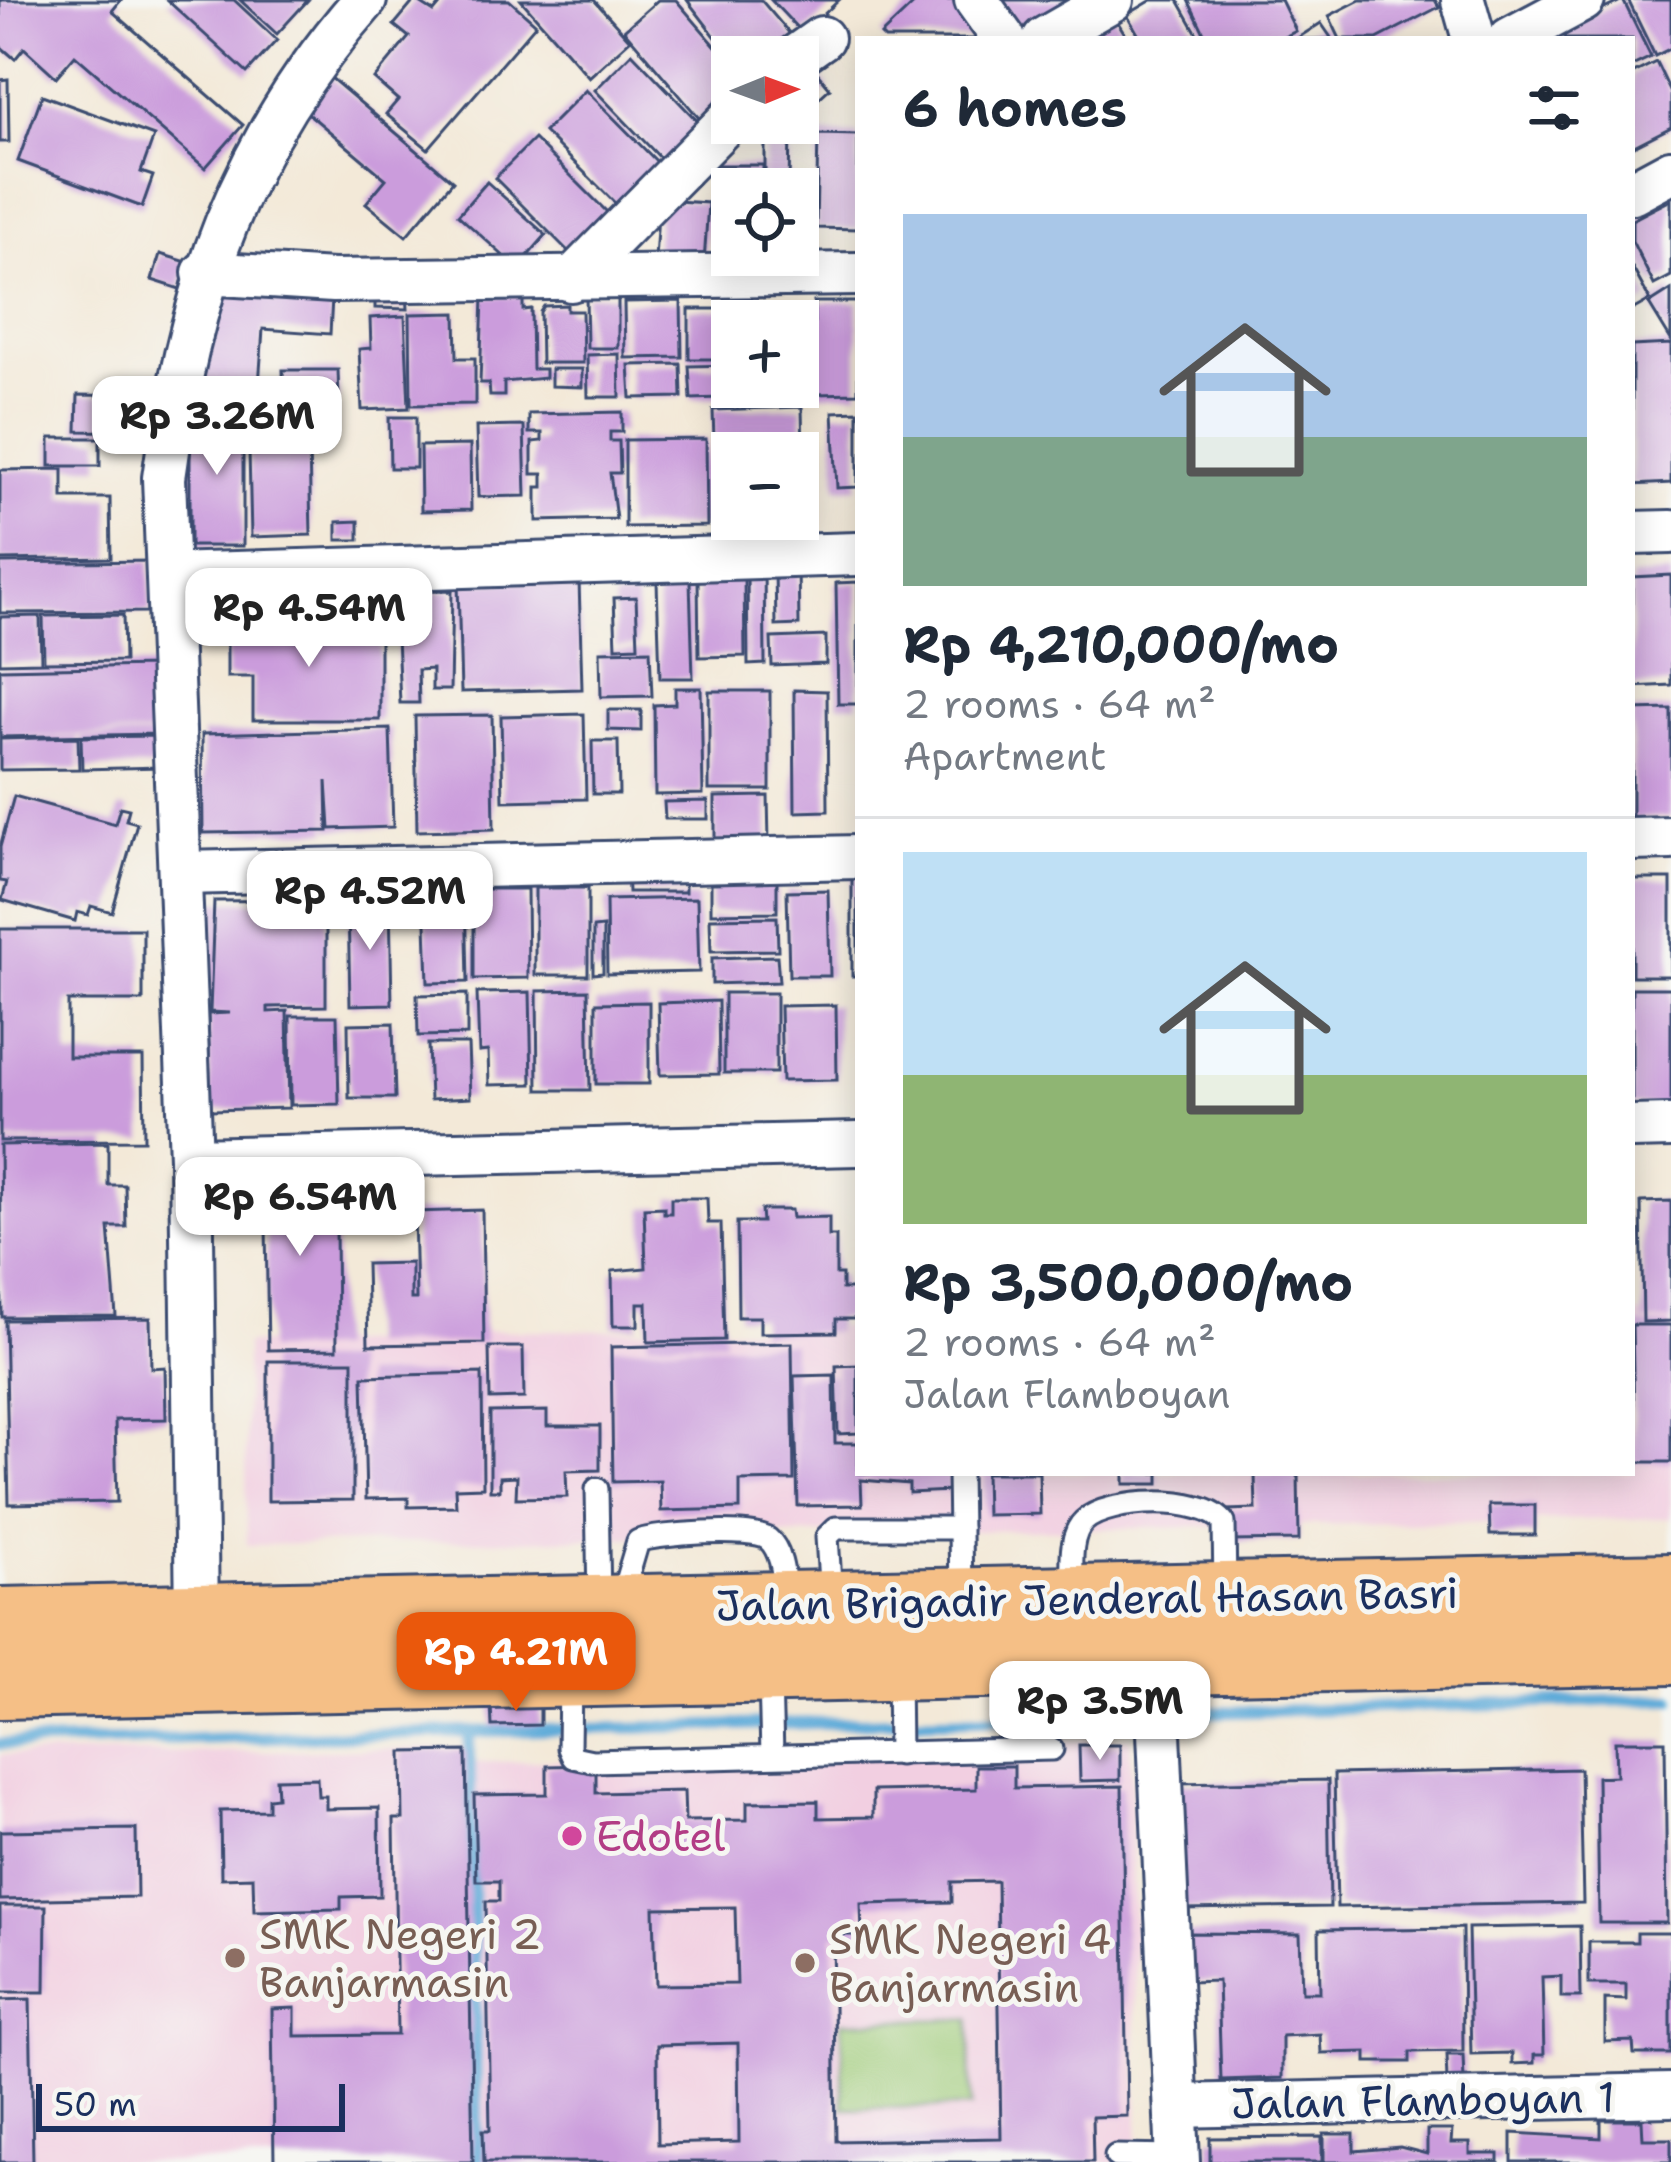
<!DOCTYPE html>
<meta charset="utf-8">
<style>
body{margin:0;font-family:"Shantell Sans",sans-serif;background:#f2f2f3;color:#1f2937;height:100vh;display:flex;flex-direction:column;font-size:45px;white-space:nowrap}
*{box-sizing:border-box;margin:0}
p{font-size:39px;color:#747a83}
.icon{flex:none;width:66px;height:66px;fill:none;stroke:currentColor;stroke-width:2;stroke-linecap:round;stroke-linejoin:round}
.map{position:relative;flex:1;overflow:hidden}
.drawer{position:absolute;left:855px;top:36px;width:780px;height:1440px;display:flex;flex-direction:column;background:#fff;border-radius:0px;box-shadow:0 6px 30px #0003}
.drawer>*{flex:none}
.needle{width:78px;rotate:89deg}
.tools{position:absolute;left:711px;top:36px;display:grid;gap:24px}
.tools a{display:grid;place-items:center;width:108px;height:108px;border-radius:0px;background:#fff;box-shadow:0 6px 30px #0003;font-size:60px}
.scale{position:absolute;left:36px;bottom:30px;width:309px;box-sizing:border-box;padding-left:12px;border:6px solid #1b2f5e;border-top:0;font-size:33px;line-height:42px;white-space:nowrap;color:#1b2f5e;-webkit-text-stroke:9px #f6f6f2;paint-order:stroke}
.price{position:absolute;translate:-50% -102px;padding:0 27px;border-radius:24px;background:#fff;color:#222;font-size:39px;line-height:78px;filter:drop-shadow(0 3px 6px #0008)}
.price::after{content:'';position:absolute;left:50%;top:72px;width:36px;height:27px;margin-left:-18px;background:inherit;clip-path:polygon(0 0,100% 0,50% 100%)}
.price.active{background:#ea580c;color:#fff}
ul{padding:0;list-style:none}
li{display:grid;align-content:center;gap:24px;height:636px;padding:0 48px}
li+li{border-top:3px solid #e0e1e3}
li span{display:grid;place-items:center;height:372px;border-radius:0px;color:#555}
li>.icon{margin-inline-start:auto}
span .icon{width:216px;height:216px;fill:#fffc;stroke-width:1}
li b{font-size:51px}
h2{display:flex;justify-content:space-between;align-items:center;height:144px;padding:0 48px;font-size:51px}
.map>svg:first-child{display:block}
.built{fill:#f2cfe1}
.green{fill:#9dca77;stroke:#5c7c6a;stroke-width:3}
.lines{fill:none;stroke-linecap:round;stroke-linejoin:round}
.stream{stroke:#60acd9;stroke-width:12}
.building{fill:#cb9cdc;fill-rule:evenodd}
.service-casing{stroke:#3b4b70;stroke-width:27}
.minor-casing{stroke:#3b4b70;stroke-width:48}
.trunk-casing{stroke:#3b4b70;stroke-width:72}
.service{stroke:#fff;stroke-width:21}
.minor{stroke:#fff;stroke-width:42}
.trunk{stroke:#f5bf86;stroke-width:66}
.hotel-dot{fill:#d1479c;stroke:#f6f6f2;stroke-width:4.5}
.education-dot{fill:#8d6e63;stroke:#f6f6f2;stroke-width:4.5}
.labels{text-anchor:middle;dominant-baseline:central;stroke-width:10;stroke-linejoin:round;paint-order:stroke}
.street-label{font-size:42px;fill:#1b2f5e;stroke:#f6f6f2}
.hotel-label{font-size:42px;fill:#b23c85;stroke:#f6f6f2;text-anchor:start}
.education-label{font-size:42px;fill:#785e54;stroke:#f6f6f2;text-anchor:start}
</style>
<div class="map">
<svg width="1671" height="2162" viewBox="0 0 1671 2162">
<rect width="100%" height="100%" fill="#f6f6f2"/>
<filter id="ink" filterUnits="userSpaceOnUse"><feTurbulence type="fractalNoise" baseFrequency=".00833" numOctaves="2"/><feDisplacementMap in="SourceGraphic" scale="24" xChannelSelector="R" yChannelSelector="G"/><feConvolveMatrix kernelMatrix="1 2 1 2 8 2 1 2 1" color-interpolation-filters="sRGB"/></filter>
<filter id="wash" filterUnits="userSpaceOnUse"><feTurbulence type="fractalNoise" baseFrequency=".004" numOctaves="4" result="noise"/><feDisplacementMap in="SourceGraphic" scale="48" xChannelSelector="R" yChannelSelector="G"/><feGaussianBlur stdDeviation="2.7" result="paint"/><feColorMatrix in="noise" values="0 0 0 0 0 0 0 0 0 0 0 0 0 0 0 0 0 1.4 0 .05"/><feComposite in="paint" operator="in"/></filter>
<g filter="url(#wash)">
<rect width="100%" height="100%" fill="#f3e9d8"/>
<g class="built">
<polygon points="1632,1314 1671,1314 1671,1518 247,1545 245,1344 370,1343 371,1332 858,1327 858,1473 1632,1473"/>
<polygon points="1130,1738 1139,2162 480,2162 472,1763"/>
<polygon points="467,1748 474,2162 0,2162 0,1755"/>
</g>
<polygon class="green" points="970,2019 971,2107 843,2108 842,2021"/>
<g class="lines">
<g class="stream">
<polyline points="1192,1713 1671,1699"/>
<polyline points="469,1734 478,2162"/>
<polyline points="0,1744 1125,1715"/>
</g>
</g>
<g id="blocks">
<g class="building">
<polygon points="0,0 121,0 112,11 243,125 205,168 75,55 56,77 24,48 15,59 0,46"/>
<polygon points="167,0 234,0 277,40 247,73"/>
<polygon points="240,0 308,0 277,34"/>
<polygon points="415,0 434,12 444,0 509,0 536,24 428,149 386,114 398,100 374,79 409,37 394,25"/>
<polygon points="521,0 594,0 630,40 589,77"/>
<polygon points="658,0 676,0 732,65 732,100 704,124 624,30"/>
<polygon points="687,0 761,0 797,42 780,57 731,57"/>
<polygon points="771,0 839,0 803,34"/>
<polygon points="918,0 958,0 994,39 885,39 881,35"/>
<polygon points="999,0 1065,0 1070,8 1024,38"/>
<polygon points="1152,0 1178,0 1200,39 1141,39 1127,15"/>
<polygon points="1188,0 1281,0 1296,31 1280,39 1207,39"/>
<polygon points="1360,0 1435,0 1439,7 1377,39 1340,39 1329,16"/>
<polygon points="1623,0 1651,57 1632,66 1632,39 1566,39 1561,30"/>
<polygon points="1628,0 1671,0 1671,48 1655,56"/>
<polygon points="1111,11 1128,39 1067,39"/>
<polygon points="1321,23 1332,39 1296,39"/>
<polygon points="632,53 704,128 666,164 595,90"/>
<polygon points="807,60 830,88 798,117 798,68"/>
<polygon points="1656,62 1671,93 1671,127 1632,147 1632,74"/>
<polygon points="330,77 453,181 406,236 366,203 386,179 303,109"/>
<polygon points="8,79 9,142 0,142 0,80"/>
<polygon points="586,90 670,175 629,217 544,132"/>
<polygon points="42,95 154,136 141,172 153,176 142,207 18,161"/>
<polygon points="765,129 790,129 789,187 765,187"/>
<polygon points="818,134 858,135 858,229 816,228"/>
<polygon points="534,139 615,220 576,259 495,178"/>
<polygon points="715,165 763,165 763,189 732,189 732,213 715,212"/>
<polygon points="487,182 546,235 517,268 458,215"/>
<polygon points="659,200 708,203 704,263 655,259"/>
<polygon points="1671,200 1671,276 1654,285 1632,241 1632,220"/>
<polygon points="160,254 187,262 180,289 152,280"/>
<polygon points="1632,267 1650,300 1632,310"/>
<polygon points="216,290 332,298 330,334 263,329 259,385 234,384 232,405 202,403 207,325"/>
<polygon points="1671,290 1671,340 1649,304"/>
<polygon points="375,291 407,291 408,309 375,308"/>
<polygon points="586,295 618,295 618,348 587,348"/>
<polygon points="523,296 523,310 531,309 532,369 545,369 545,378 504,382 504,396 490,396 489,383 480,383 483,297"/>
<polygon points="681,301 682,357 625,358 624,302"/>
<polygon points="814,302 858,302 858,393 815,394"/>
<polygon points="567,305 567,311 582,311 583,363 541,363 540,312 544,306"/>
<polygon points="689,309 746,309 747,321 732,321 732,359 689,359"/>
<polygon points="456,313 457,358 475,358 475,404 411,405 410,314"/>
<polygon points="405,316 409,408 362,410 359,349 371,348 370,318"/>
<polygon points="798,338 802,338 804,388 798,388"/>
<polygon points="1671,344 1671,483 1632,485 1632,346"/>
<polygon points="619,354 620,397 588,397 587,355"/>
<polygon points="681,364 682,397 631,398 629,365"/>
<polygon points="732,365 732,387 750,387 750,397 691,399 689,366"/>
<polygon points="551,369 582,369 582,387 551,386"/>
<polygon points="283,370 338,370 339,400 284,400"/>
<polygon points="78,395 147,396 146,432 77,431"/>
<polygon points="208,406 243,406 243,546 190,546 190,420 208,420"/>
<polygon points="308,406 311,535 251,537 248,407"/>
<polygon points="802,407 804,501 798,501 798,453 732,453 732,502 716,503 713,410"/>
<polygon points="858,411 858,487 837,488 833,412"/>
<polygon points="622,412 622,432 610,432 610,441 619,441 620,473 610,473 616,519 537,521 537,487 543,487 543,474 532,474 532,442 542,441 542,433 529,433 529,414"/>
<polygon points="389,417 416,417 416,468 390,468"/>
<polygon points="524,426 526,496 478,497 476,427"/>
<rect x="50" y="438" width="50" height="28"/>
<polygon points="706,439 707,526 625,527 625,440"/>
<polygon points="470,445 471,510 421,511 420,446"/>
<polygon points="63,469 63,498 110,498 111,558 0,560 0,470"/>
<polygon points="359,521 359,540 337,540 337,522"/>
<polygon points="150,561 150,612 0,613 0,563"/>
<polygon points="764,564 765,664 748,665 747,571"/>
<polygon points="798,567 799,625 776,626 775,568"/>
<polygon points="1671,575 1671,685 1632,687 1632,577"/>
<polygon points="744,577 745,656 699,657 698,578"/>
<polygon points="579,580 582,689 461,692 458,583"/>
<polygon points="657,581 690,581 693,678 660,678"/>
<polygon points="858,582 858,704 838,704 836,583"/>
<polygon points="452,591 450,690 432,690 432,669 418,670 419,703 400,703 395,592"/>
<polygon points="636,597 638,646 616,647 614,598"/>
<polygon points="123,615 124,661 44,662 43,616"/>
<polygon points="40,616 41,662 0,663 0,617"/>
<polygon points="255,616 326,616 326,635 380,628 380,720 253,720 253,677 227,677 227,639 255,639"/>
<polygon points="826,636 826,664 772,666 771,638"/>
<polygon points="650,650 652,696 601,697 600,651"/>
<polygon points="155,666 156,734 0,737 0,669"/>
<polygon points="675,688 701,688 703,794 655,795 654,705 675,704"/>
<polygon points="794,690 827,691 828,811 795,812"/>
<rect x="709" y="691" width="61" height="99"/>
<polygon points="1671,709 1671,817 1632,819 1632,710"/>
<polygon points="608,710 641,710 641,731 608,730"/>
<polygon points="584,714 586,799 503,801 501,716"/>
<polygon points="492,715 494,829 417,831 415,716"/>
<polygon points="390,729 393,827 330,829 327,781 328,831 203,833 202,734"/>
<polygon points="160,736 161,767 82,769 81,737"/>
<polygon points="78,737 79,769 0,770 0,739"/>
<polygon points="592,741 618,741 619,794 593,794"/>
<polygon points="14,796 115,824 120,807 129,809 126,820 137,823 112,912 91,906 88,915 77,912 75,921 2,900 7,882 0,881 0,847"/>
<polygon points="768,796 769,842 715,843 715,797"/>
<polygon points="708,801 708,819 665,819 664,802"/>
<polygon points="685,868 685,892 628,892 627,869"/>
<rect x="852" y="875" width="6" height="101"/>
<polygon points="777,877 777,912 711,913 711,878"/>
<rect x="1632" y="879" width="39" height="97"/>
<rect x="535" y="888" width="53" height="87"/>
<polygon points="474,889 527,889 528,978 474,979"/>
<polygon points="828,890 830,976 789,976 787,891"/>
<polygon points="466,892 468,982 428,983 425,893"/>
<polygon points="697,898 699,972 607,974 606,900"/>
<polygon points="326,900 326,1006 268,1007 268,1012 287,1011 289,1108 211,1110 208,1014 230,1013 210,1012 214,901"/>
<polygon points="348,901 390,901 392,1004 350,1005"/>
<polygon points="777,917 778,950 711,951 710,918"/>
<polygon points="603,927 603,973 593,974 593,928"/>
<polygon points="0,929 143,929 143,1001 68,1001 68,1057 143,1057 144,1140 0,1141"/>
<polygon points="777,956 779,982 712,984 712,958"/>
<rect x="1632" y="988" width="39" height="117"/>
<polygon points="588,990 590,1090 538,1090 537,991"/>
<polygon points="530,992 532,1084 489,1085 488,1051 479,1052 477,993"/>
<rect x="724" y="993" width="52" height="80"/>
<polygon points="467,994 467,1035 418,1036 417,995"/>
<polygon points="718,1001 719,1074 660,1075 658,1003"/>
<polygon points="649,1002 649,1084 596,1084 596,1003"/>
<polygon points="836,1005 837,1080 782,1081 780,1006"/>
<polygon points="290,1016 337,1016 339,1104 291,1105"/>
<polygon points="393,1023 395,1098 349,1098 348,1024"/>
<polygon points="428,1044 468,1044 470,1098 430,1100"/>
<polygon points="108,1143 108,1185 125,1185 126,1227 109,1227 116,1316 2,1317 0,1145"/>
<polygon points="363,1184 364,1223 336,1223 337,1349 268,1350 266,1224 223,1225 223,1194 315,1196 315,1185"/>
<polygon points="671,1198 707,1198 708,1223 721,1223 724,1340 648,1342 647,1303 638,1303 638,1326 613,1326 612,1271 646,1268 644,1208 664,1207 664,1213 671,1213"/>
<polygon points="1671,1201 1671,1321 1643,1322 1641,1202"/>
<polygon points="482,1210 484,1343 368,1345 366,1264 411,1263 411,1299 416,1299 414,1212"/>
<polygon points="761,1210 791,1210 792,1218 829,1217 829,1236 836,1236 836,1275 842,1275 842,1289 858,1289 858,1319 836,1319 836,1332 760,1333 760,1317 738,1317 737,1222 762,1222"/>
<polygon points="150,1318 151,1368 165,1367 166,1419 115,1420 117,1502 9,1504 5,1320"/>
<polygon points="1632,1325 1671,1325 1671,1462 1635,1462"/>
<polygon points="792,1343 794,1480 740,1481 740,1509 661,1511 660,1481 613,1482 611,1347"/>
<polygon points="489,1347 523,1347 524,1398 490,1399"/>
<polygon points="268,1361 353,1361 353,1500 268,1501"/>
<polygon points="858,1365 858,1433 838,1434 836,1366"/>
<polygon points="482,1373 483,1487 455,1488 456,1506 408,1507 408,1498 366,1499 363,1376"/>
<polygon points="834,1375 835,1443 858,1443 858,1473 949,1473 950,1491 909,1493 909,1484 861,1480 862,1505 798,1506 794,1376"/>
<polygon points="547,1411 547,1426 600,1426 600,1470 566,1471 567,1497 516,1498 517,1476 500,1477 500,1490 490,1490 490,1412"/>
<polygon points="985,1473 1039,1473 1040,1514 986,1515"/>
<rect x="1124" y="1473" width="35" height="11"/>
<polygon points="1298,1473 1299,1540 1227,1541 1227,1510 1256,1509 1255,1474"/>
<polygon points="1489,1505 1535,1505 1535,1535 1490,1535"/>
<polygon points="540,1703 540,1725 492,1726 491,1704"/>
<polygon points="1615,1741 1665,1741 1667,1923 1599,1923 1597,1777 1616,1776"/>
<polygon points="1079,1745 1120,1745 1120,1780 1080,1781"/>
<polygon points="466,1751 473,2162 274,2162 272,2009 295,2008 295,2036 397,2035 394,1819 403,1819 402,1752"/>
<path d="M596,1765v28l88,-2 1,30 62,-1v-18l71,-1v17l55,-1v-26l103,-2v-23h38v22l108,-2 5,330 -35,1 1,45h-609l-1,-32h7l-4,-229h13v-20h-23l-2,-86 73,-1v-28zM997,1881l4,257 -165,3 -3,-206h29l-1,-31 91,-2v-20zM735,1907l2,77 -81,1 -2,-77zM738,2043l1,99 -81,2 -1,-99z"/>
<polygon points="1580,1769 1583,1903 1337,1907 1334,1774"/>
<polygon points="317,1778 318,1796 326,1796 326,1809 379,1808 380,1896 341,1897 341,1909 254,1911 253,1877 221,1878 220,1811 268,1810 268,1798 277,1797 276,1779"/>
<polygon points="1328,1780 1330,1907 1180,1909 1178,1783"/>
<polygon points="136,1829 137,1897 0,1900 0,1831"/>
<polygon points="0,1906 46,1906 45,1992 0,1992"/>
<polygon points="1580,1926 1581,1997 1561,1997 1561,1976 1542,1977 1544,2055 1534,2055 1534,2063 1512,2064 1512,2053 1471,2054 1468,1928"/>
<polygon points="1462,1928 1463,2051 1410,2052 1410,2062 1367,2062 1367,2052 1321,2053 1320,2034 1282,2036 1282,2078 1221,2080 1218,1981 1189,1982 1187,1933 1300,1934 1302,1992 1320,1992 1319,1930"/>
<polygon points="1637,1933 1671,1933 1671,2054 1634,2054 1633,2041 1605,2042 1605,1999 1626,2000 1626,1984 1589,1984 1589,1942 1637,1942"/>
<polygon points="30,1999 33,2162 0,2162 0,2000"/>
<polygon points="1446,2055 1463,2055 1464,2081 1447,2081"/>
<polygon points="1601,2120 1642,2120 1643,2139 1671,2139 1671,2162 1512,2162 1512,2133 1601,2138"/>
<polygon points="1427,2130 1452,2130 1451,2143 1470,2143 1470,2154 1499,2154 1499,2162 1324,2162 1324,2134 1354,2134 1354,2151 1400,2147 1427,2154"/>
<polygon points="1322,2137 1322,2162 1210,2162 1210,2138"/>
</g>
</g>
</g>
<g filter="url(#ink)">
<use href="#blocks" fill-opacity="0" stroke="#3b4b70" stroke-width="3"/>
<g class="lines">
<defs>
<g id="service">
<polyline points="959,1473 961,1592"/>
<polyline points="597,1489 599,1603"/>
<path d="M1072,1594c1,-22 -5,-57 12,-73 24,-23 121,-26 140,2l1,66"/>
<polyline points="831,1597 827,1537 836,1528 960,1528"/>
<path d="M620,1602l18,-61c18,-7 115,-14 130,-2 15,12 16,43 19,62"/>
<polyline points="898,1671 899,1754"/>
<polyline points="770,1679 772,1755"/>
<polyline points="570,1682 569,1748 573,1757 592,1761 1052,1749"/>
<polyline points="1116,2156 1178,2157"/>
</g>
<g id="minor">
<polyline points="976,0 1004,39"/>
<polyline points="1463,0 1474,39"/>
<polyline points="1044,39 1112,0"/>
<polyline points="1510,39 1583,0"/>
<polyline points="795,57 822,38"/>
<polyline points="1632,192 1671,171"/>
<polyline points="204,273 333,281 858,274"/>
<polyline points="571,280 732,117"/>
<polyline points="1632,533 1671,532"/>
<polyline points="168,575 858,554"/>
<polyline points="1632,839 1671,838"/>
<polyline points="182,873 858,857"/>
<polyline points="1632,1127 1671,1126"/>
<polyline points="191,1159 858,1144"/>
<path d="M197,1618l-6,-459 -27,-681c25,-186 75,-335 201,-478"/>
<polyline points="1156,1665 1178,2162"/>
<polyline points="1176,2106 1671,2095"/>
</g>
<g id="trunk">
<polyline points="0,1621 1671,1587"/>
<polyline points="0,1685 1671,1651"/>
</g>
</defs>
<use href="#service" class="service-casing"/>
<use href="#minor" class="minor-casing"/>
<use href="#trunk" class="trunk-casing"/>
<use href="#service" class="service"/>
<use href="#minor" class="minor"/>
<use href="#trunk" class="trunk"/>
</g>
</g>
<circle class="hotel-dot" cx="572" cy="1836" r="12"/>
<g class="education-dot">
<circle cx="235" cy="1958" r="12"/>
<circle cx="805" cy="1963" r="12"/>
</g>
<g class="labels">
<g class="street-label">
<text transform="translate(1087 1599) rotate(-1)">Jalan Brigadir Jenderal Hasan Basri</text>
<text transform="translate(1423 2100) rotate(-1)">Jalan Flamboyan 1</text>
</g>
<g class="hotel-label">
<text x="596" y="1836">Edotel</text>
</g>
<g class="education-label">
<text x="259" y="1934">SMK Negeri 2<tspan x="259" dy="48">Banjarmasin</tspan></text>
<text x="829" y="1939">SMK Negeri 4<tspan x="829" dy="48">Banjarmasin</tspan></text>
</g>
</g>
</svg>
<div class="tools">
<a><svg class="needle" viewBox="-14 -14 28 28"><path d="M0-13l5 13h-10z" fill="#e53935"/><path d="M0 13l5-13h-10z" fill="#747a83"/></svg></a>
<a><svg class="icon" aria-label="locate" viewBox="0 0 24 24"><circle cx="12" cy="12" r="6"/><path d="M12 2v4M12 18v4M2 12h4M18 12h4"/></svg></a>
<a>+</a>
<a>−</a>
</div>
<div class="scale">50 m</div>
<b class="price" style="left:217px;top:478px">Rp 3.26M</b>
<b class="price" style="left:309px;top:670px">Rp 4.54M</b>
<b class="price" style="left:370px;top:953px">Rp 4.52M</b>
<b class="price" style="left:300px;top:1259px">Rp 6.54M</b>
<b class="price active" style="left:516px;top:1714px">Rp 4.21M</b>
<b class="price" style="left:1100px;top:1763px">Rp 3.5M</b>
<section class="drawer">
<h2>6 homes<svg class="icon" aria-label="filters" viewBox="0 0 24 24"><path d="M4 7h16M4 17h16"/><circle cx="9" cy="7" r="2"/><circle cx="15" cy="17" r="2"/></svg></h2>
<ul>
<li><span style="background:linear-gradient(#a9c7e8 60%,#7fa58c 0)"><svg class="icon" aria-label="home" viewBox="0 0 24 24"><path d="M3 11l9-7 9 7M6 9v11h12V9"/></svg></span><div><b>Rp 4,210,000/mo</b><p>2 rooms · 64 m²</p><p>Apartment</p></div></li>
<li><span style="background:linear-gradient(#bfe0f5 60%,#8fb573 0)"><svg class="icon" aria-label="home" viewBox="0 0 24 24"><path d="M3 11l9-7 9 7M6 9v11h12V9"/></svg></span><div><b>Rp 3,500,000/mo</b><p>2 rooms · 64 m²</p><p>Jalan Flamboyan</p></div></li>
</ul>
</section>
</div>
